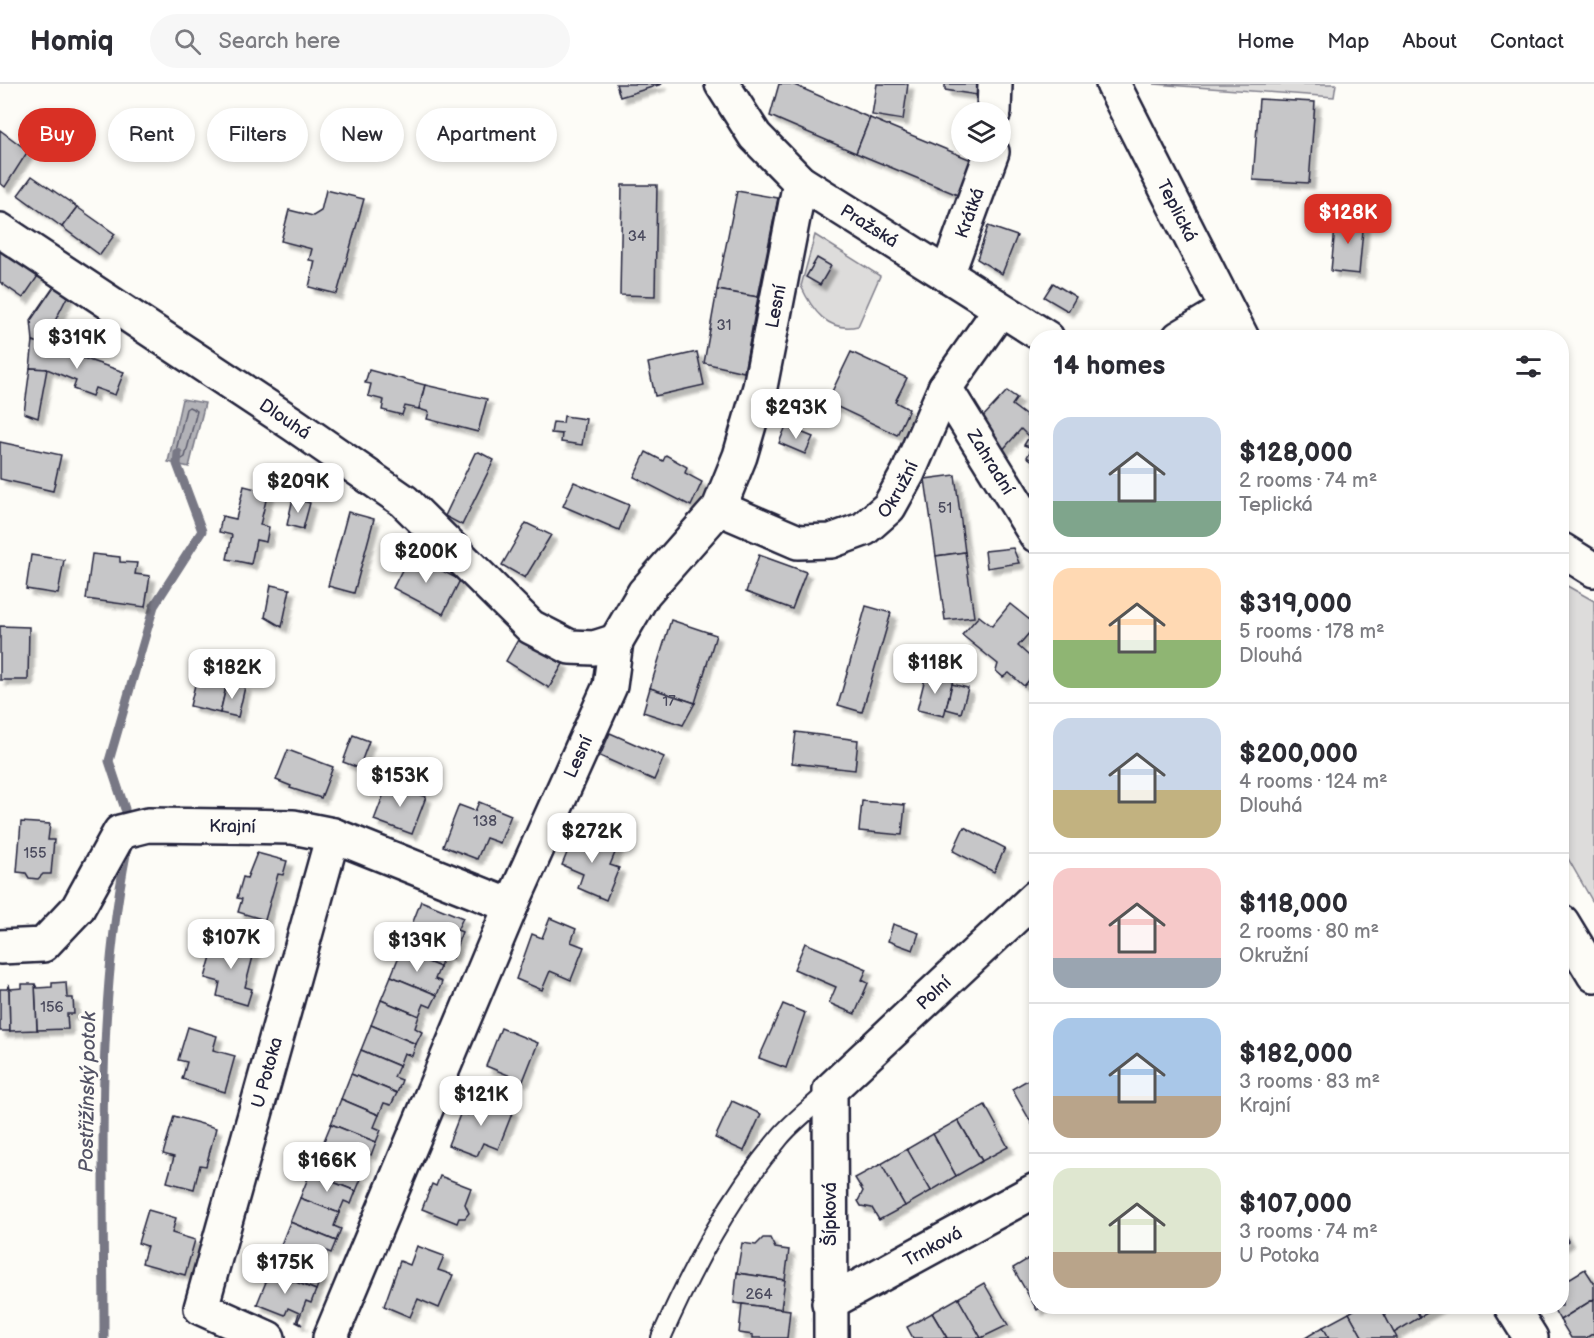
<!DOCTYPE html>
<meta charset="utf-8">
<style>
body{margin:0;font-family:"Balsamiq Sans",sans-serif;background:#f7f7f7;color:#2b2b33;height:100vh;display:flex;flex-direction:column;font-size:22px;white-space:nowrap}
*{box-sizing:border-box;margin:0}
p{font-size:20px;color:#7c7c81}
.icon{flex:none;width:33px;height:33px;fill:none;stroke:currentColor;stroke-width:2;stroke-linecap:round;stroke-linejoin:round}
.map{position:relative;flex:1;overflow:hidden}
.sheet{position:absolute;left:1029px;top:246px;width:540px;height:984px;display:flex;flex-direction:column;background:#fff;border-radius:24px;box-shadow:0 3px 9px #0003}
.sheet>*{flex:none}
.banner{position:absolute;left:18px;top:24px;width:570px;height:54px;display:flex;gap:12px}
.tools{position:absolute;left:951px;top:18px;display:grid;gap:12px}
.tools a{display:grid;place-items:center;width:60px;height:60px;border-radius:50%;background:#fff;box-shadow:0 3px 9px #0003;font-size:30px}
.price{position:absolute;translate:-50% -51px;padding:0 14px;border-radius:12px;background:#fff;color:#222;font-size:20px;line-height:39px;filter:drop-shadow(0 2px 3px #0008)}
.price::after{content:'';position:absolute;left:50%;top:36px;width:18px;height:14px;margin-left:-9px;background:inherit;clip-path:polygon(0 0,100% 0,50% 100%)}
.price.on{background:#d93025;color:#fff}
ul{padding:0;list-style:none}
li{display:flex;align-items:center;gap:18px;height:150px;padding:0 24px}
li+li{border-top:2px solid #e1e1e2}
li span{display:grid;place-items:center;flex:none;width:168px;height:120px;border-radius:18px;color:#555}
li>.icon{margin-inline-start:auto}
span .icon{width:72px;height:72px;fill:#fffc;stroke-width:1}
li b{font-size:26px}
h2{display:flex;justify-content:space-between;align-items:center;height:72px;padding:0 24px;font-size:26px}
.pill{padding:0 21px;border-radius:27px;background:#fff;box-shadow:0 3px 9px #0003;font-size:21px;line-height:54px}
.pill.on{background:#d93025;color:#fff}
header{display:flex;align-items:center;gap:36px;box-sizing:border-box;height:84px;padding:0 30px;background:#fff;border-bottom:2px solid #e1e1e2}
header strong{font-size:28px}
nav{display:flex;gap:33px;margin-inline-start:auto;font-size:21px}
.search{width:420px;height:54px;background:#f7f7f7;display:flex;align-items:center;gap:15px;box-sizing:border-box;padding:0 21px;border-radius:33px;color:#7c7c81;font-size:22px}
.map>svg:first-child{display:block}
.green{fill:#dddcdb;stroke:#807f8b;stroke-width:1.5}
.water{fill:#b2b2b7;stroke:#787885;stroke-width:1.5}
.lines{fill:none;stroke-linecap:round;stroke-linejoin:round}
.shore{stroke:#5c5c6d;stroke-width:1.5}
.stream{stroke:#787885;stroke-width:9}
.building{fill:#c6c6c8;stroke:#22223b;stroke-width:1.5;filter:url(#shadow)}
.service-casing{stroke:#22223b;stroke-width:22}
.minor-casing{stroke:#22223b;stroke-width:38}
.secondary-casing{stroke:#22223b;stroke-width:38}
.service{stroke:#fdfcf7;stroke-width:18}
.minor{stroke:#fdfcf7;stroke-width:33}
.secondary{stroke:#fdfcf7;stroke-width:33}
.labels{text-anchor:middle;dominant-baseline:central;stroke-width:6;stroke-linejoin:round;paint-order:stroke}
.number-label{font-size:15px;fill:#4b4b5e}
.street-label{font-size:18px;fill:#22223b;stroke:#fdfcf7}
.water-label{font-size:20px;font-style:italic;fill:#545466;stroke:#fdfcf7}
</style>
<header>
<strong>Homiq</strong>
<div class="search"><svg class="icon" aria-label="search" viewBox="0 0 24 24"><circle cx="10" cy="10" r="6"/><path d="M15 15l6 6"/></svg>Search here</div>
<nav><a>Home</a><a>Map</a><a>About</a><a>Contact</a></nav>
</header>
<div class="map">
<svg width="1594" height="1254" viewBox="0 0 1594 1254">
<defs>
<filter id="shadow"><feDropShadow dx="5.5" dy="5.5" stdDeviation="1.5" flood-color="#0004"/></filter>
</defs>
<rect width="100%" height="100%" fill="#fdfcf7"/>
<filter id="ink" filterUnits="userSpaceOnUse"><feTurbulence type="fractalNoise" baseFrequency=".0167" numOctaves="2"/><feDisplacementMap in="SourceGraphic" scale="12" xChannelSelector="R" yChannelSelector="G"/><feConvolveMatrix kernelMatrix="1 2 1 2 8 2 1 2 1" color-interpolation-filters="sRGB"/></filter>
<g filter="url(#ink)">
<g class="green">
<polygon points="1154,0 1336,0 1334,13"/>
<path d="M815,151l65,41 -22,50c-30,7 -46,-16 -57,-40z"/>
<polygon points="1562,499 1594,517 1594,820 1562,764"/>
</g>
<polygon class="water" points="182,315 205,319 189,383 168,378"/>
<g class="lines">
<polygon class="shore" points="189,323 197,327 185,373 182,375 175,371 186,325"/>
<g class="stream">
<polyline points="125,725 109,677 154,522 202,447 177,380 178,369"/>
<path d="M104,1254c0,-163 -9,-329 23,-489"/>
</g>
</g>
<g class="building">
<polygon points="616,0 662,0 620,13"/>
<polygon points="779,0 792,0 870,34 856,69 770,32"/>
<polygon points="877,0 908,0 903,36 872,31"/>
<polygon points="945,0 978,0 977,11 945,6"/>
<polygon points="1259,15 1315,18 1309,99 1253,96"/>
<polygon points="870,34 974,77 960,112 856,69"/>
<polygon points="0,46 28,67 5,103 0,99"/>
<polygon points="32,92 77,123 62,143 18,111"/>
<polygon points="622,101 657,101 655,212 620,211"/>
<polygon points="326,106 364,115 337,210 309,203 315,177 309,176 312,165 281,157 289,126 313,132 321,127"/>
<polygon points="737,107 778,114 758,213 717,206"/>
<polygon points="77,123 115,150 100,171 62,143"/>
<polygon points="1336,132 1364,135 1359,190 1331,187"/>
<polygon points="988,142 1017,152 1002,190 977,175"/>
<polygon points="0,165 38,192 23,214 0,198"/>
<polygon points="817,174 831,182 820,201 806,193"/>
<polygon points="1053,199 1076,213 1068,227 1044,213"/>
<polygon points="55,201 68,211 54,239 52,262 33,257 31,236"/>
<polygon points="717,206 758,213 744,288 704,279"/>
<polygon points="33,257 124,288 115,311 95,304 92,312 73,305 76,297 47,285 30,284"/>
<polygon points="697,268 704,301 655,312 648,279"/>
<polygon points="851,268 907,294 895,318 909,325 897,351 827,318"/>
<polygon points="30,284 47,285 38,334 24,329"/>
<polygon points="369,286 425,301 419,325 405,322 402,331 382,326 384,316 368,312 371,300 365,299"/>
<polygon points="425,301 487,315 478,348 427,335 429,328 419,325"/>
<polygon points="1007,307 1017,314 1012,321 1036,339 1036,379 1027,373 1032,364 1024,361 1029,353 1021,345 1000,369 979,337"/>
<polygon points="564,332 586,335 582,361 561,358 562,350 551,349 553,338 563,339"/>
<polygon points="786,342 813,353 805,370 779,359"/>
<polygon points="0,358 61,371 53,407 0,395"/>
<polygon points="479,368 494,376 462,441 445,432 475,369"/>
<polygon points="646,368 663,377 666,371 687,383 685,389 702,398 691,422 634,393"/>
<polygon points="955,391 965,468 936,472 925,395"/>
<polygon points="574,398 629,421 619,446 563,422"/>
<polygon points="244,402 268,408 260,441 269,443 266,458 256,456 251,480 227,475 232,451 219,448 222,432 236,435"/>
<polygon points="293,414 310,419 303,445 287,441"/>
<polygon points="348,428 374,435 354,509 328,502"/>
<polygon points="526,439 551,451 525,494 502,481"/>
<polygon points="1013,464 1019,479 987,484 985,467"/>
<polygon points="965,468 974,533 945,536 936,472"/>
<polygon points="92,470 120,473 120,478 137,479 135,490 150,492 145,523 86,515"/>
<polygon points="410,470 460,496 443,530 393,504"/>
<polygon points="31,471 64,476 58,510 26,505"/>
<polygon points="759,471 806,488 792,525 746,508"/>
<polygon points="271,501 290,505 282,543 265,533"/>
<polygon points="1010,520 1036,541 1018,562 1036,578 1036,588 1024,602 1009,589 1003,593 996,587 998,580 962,551 979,532 992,542"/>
<polygon points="866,522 891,529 862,628 838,621"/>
<polygon points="671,536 716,551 695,619 650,604"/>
<polygon points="0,542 29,543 28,596 0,596"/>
<polygon points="519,554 563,580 549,604 506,577"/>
<polygon points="198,588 228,595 220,629 190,622"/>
<polygon points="926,590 953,596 944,632 917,626"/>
<polygon points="227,599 245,603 238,633 220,629"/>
<polygon points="952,600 968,604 961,629 946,625"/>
<polygon points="650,604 695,619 683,641 643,628"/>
<polygon points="796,648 858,656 855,686 792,679"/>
<polygon points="610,649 664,673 654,696 600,672"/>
<polygon points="353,651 369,657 359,684 343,678"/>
<polygon points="288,666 333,683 321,714 290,704 291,702 276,696"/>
<polygon points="388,699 426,713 412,750 374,736"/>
<polygon points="862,717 905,721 902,751 859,747"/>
<polygon points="479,718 511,731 500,759 486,754 477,775 443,762 459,721 475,727"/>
<polygon points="21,738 50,740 48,756 54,756 51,790 43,790 38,795 29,794 26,789 17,788"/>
<polygon points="964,743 1005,764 994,788 953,767"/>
<polygon points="576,747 617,764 610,781 619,784 606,816 578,804 583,790 562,781"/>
<polygon points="257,769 287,777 283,791 278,790 265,836 238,828 242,815 237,814 243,793 247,794"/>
<polygon points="421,817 463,834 457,846 462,848 457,861 411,843"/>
<polygon points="550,834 576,845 571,858 584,863 571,896 550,887 542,906 516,895 532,850 542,854"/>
<polygon points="893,840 919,849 913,866 888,857"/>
<polygon points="411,843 457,861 452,874 444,870 440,883 401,867"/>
<polygon points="216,854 255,865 245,903 252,905 247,921 217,912 220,898 205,894"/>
<polygon points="805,859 867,885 862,896 868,899 855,930 829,919 836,903 794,885"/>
<polygon points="401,867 440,883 435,895 442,898 437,911 391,892"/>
<polygon points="391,892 437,911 431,923 424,920 419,932 381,916"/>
<polygon points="66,898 67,914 73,914 74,930 67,930 68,945 37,946 35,900 37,904 52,903 52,899"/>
<polygon points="9,900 10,947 0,947 0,905 7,905"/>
<polygon points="9,900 10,905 22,904 22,900 35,900 37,946 10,947"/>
<polygon points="381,916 419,932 415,944 422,948 416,960 371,941"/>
<polygon points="783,920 805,929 786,984 759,974"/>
<polygon points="371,941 416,960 412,972 404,969 399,982 361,966"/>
<polygon points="188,943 217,952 213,966 235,972 225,1008 182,995 187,978 178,976"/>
<polygon points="501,944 538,959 523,997 486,982"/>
<polygon points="361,966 399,982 394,993 402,996 397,1009 351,990"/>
<polygon points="351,990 397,1009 391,1021 384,1019 379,1031 341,1015"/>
<polygon points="1036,991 1036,1047 1012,1005"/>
<polygon points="475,1012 513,1027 498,1065 483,1059 477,1072 448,1061 461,1028 468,1031"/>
<polygon points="341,1015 379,1031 374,1043 381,1046 376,1058 331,1040"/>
<polygon points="732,1017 761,1030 744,1067 715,1054"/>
<polygon points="985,1021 1008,1063 982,1077 958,1036"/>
<polygon points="174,1032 216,1044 206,1082 200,1081 194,1105 167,1098 174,1073 163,1070"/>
<polygon points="958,1036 982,1077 956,1092 933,1050"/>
<polygon points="331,1040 376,1058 371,1071 364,1068 359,1080 321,1064"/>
<polygon points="933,1050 956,1092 931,1107 907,1065"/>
<polygon points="321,1064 359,1080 354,1092 361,1095 356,1107 310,1089"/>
<polygon points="907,1065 931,1107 905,1122 881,1080"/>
<polygon points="881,1080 905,1122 879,1136 872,1124 861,1122 858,1117 863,1107 855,1094"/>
<polygon points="310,1089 356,1107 351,1120 344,1117 339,1129 300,1114"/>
<polygon points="440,1092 471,1104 465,1120 469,1129 465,1134 459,1134 457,1139 422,1125 432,1100 436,1102"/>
<polygon points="300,1114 339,1129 334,1142 341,1145 336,1157 290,1138"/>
<polygon points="148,1126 176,1134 172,1149 195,1156 185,1191 142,1179 147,1162 138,1159"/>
<polygon points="290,1138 336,1157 331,1169 324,1166 319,1178 280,1163"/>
<polygon points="1562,1146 1568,1157 1562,1161"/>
<polygon points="763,1154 770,1154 775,1164 789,1166 785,1196 737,1189 742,1159 756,1161"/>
<polygon points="417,1162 444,1172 438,1186 453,1191 439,1224 418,1215 410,1233 384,1222 400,1177 410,1181"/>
<polygon points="280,1163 319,1178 314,1190 321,1193 316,1206 270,1188"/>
<polygon points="1036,1170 1036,1222 1043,1222 1037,1226 1013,1184"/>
<polygon points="1585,1185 1594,1199 1594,1215 1560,1236 1552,1222 1562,1222 1562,1199"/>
<polygon points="270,1188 316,1206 311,1219 306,1217 298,1237 302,1241 296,1238 299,1229 288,1224 285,1231 257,1220"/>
<polygon points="737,1189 785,1196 781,1225 734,1219"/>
<polygon points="984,1199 1008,1241 981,1254 958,1214"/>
<polygon points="958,1214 981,1254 947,1254 932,1229"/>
<polygon points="1594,1215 1594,1249 1586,1254 1571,1254 1560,1236"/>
<polygon points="742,1220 790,1226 787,1254 753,1254 753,1251 739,1249"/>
<polygon points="1360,1222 1380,1222 1397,1254 1363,1254 1349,1229"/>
<polygon points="1380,1222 1414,1222 1420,1233 1394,1249"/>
<polygon points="1414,1222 1440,1222 1420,1233"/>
<polygon points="932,1229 947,1254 913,1254 907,1243"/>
<polygon points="1349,1229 1363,1254 1329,1254 1323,1243"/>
<polygon points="1323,1243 1329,1254 1305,1254"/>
</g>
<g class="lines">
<defs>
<path id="service" d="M661,1254c32,-72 68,-140 119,-201 14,-17 34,-31 50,-47"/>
<g id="minor">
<path id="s1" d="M722,0l33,52 45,46 247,156"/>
<polyline points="994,28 995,0"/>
<path id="s2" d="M0,146l293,194 111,77 127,126 39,20 24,1 22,-7"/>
<path id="s3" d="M947,191l45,-123"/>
<polyline points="1179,254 1226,226"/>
<path id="s4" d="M945,304l91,147"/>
<path id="s5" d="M719,424l79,34 33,-1 33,-12 25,-22 19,-34 37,-85 55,-78"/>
<path id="s6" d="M0,863l43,-2 35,-37 42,-76 28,-7 145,2 40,8 178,71"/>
<path id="s7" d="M829,1219l207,-113"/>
<polyline points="1511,1222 1531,1254"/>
<path id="s8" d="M268,1254l-67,-30 132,-473"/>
<path id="s9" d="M330,1254l181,-432 99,-220 6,-45 28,-48 75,-85 21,-52 20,-69 40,-205"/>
<path id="s10" d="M831,1254l-1,-248 206,-193"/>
</g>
<g id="secondary">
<path id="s11" d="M1113,0l129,254"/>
<polyline points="1562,466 1594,486"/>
<polyline points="1562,838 1594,891"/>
</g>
</defs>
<use href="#service" class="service-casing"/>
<use href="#minor" class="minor-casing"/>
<use href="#secondary" class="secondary-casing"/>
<use href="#service" class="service"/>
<use href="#minor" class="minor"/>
<use href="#secondary" class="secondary"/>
</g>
</g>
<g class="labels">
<g class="number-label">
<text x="637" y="152">34</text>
<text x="724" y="241">31</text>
<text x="945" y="424">51</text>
<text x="669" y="617">17</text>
<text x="485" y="737">138</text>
<text x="35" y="769">155</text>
<text x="52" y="923">156</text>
<text x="759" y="1210">264</text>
</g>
<g class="street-label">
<text stroke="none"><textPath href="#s11" startOffset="142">Teplická</textPath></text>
<text stroke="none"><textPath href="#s3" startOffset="66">Krátká</textPath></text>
<text stroke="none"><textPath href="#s1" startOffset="208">Pražská</textPath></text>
<text stroke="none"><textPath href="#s9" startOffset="1134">Lesní</textPath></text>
<text stroke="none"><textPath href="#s2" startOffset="342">Dlouhá</textPath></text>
<text stroke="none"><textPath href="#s4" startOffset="87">Zahradní</textPath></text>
<text stroke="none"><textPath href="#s5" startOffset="207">Okružní</textPath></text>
<text stroke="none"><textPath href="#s9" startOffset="632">Lesní</textPath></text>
<text stroke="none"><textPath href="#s6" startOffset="294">Krajní</textPath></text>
<text stroke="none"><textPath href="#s10" startOffset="390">Polní</textPath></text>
<text stroke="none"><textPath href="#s8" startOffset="318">U Potoka</textPath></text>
<text transform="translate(830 1130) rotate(-90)">Šípková</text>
<text stroke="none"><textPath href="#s7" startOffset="118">Trnková</textPath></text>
</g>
<g class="water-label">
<text transform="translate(88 1008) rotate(-89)">Postřižínský potok</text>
</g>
</g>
</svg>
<div class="tools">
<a><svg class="icon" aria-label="layers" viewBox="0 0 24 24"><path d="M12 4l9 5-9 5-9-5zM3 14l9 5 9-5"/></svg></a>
</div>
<b class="price on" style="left:1348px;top:161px">$128K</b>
<b class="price" style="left:77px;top:286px">$319K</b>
<b class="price" style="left:796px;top:356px">$293K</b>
<b class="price" style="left:298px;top:430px">$209K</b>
<b class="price" style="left:426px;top:500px">$200K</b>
<b class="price" style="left:935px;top:611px">$118K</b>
<b class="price" style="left:232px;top:616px">$182K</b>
<b class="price" style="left:400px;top:724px">$153K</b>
<b class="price" style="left:592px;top:780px">$272K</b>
<b class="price" style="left:231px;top:886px">$107K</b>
<b class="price" style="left:417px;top:889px">$139K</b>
<b class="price" style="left:481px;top:1043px">$121K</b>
<b class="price" style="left:327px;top:1109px">$166K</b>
<b class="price" style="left:285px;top:1211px">$175K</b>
<div class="banner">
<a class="pill on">Buy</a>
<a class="pill">Rent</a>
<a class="pill">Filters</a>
<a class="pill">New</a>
<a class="pill">Apartment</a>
</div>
<section class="sheet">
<h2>14 homes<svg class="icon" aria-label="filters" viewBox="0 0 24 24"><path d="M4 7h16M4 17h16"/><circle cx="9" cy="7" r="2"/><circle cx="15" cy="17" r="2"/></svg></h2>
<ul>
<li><span style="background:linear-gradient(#c9d6e8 70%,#7fa58c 0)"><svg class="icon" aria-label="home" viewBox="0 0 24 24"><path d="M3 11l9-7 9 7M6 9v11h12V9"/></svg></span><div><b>$128,000</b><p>2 rooms · 74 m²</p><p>Teplická</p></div></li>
<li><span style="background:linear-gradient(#ffd9b3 60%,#8fb573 0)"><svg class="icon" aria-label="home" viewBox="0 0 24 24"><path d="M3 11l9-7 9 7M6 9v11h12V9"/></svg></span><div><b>$319,000</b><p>5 rooms · 178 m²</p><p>Dlouhá</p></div></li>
<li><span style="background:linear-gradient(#c9d6e8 60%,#c2b280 0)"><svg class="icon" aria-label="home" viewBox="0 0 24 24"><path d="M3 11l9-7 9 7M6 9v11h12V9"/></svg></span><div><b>$200,000</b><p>4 rooms · 124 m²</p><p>Dlouhá</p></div></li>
<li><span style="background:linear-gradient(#f6c9c9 75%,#9aa5b1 0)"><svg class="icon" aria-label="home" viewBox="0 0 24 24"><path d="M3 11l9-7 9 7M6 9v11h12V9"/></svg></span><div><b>$118,000</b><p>2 rooms · 80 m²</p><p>Okružní</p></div></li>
<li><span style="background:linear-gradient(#a9c7e8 65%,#b9a48a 0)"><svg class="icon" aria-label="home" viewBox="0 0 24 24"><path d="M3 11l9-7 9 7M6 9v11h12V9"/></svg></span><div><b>$182,000</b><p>3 rooms · 83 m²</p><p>Krajní</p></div></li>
<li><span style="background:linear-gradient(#dfe7d0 70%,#b9a48a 0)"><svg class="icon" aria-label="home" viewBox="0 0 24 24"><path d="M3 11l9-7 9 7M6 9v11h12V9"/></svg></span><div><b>$107,000</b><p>3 rooms · 74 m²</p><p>U Potoka</p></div></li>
</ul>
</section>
</div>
